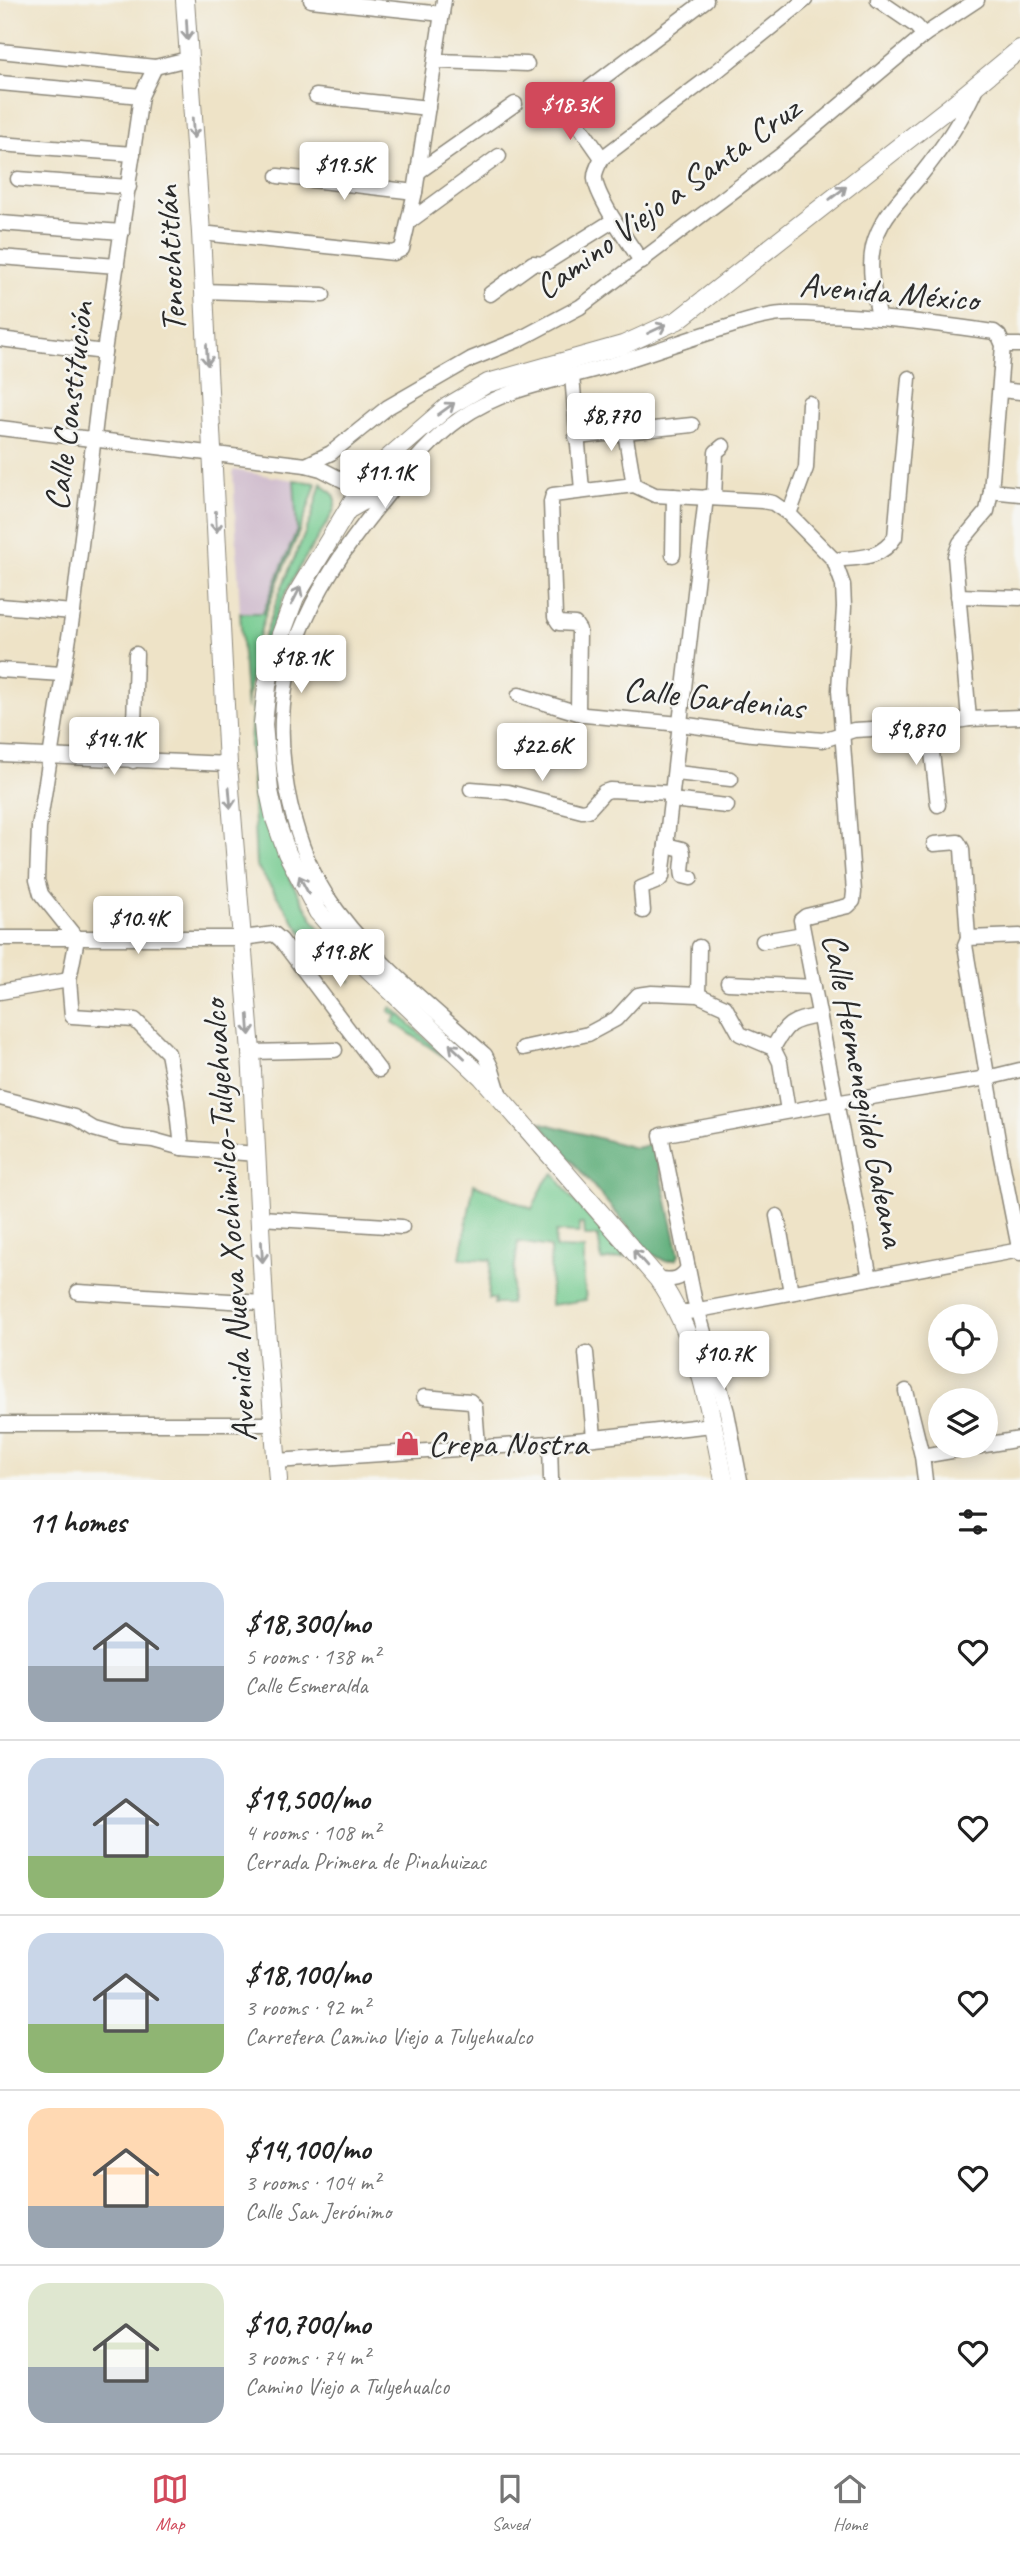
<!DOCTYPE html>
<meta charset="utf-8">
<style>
body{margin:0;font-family:Caveat,sans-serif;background:#f6f6f6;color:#222;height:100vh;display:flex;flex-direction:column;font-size:26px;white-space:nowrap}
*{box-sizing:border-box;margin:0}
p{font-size:23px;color:#767676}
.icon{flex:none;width:38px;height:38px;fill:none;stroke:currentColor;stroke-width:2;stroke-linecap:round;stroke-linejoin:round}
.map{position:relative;height:1480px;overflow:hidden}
.side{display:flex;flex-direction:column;background:#fff;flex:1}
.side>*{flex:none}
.tools{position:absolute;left:928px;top:1304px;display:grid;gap:14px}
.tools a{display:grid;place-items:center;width:70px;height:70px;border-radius:50%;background:#fff;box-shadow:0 4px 18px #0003;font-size:35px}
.price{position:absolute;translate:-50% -60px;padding:0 16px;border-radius:7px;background:#fff;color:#222;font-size:23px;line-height:46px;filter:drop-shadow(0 2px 4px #0008)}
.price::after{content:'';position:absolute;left:50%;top:42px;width:21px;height:16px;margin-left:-10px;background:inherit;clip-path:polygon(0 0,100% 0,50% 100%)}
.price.current{background:#d1495b;color:#fff}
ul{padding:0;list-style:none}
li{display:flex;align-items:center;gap:21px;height:175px;padding:0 28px}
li+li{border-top:2px solid #e0e0e0}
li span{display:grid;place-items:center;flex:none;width:196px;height:140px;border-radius:21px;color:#555}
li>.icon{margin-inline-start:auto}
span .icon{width:84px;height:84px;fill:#fffc;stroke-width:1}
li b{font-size:30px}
h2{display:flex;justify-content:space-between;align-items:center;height:84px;padding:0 28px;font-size:30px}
.tab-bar{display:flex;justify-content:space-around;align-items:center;height:98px;border-top:2px solid #e0e0e0;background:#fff;font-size:19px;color:#767676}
.tab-bar a{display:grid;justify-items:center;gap:4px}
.tab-bar .current{color:#d1495b}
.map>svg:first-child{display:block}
.industrial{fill:#d0bdce}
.green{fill:#73ca8f;stroke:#4f7a5d;stroke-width:2}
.forest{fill:#5eae7a;stroke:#446c52;stroke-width:2}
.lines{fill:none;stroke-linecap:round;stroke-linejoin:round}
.minor-casing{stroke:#8c8779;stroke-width:17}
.major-casing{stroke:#8c8779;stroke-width:20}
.minor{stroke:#fff;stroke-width:14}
.major{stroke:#fff;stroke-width:18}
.oneway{stroke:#a0a0a0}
.labels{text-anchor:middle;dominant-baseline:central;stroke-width:5;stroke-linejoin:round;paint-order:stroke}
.street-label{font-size:35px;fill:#2b2b2b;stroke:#f6f6f2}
.poi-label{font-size:35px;fill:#2b2b2b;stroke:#f6f6f2;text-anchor:start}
</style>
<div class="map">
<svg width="1020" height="1480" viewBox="0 0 1020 1480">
<rect width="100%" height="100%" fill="#f6f6f2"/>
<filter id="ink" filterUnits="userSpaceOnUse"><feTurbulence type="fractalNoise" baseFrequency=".0143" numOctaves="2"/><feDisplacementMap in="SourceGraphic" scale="14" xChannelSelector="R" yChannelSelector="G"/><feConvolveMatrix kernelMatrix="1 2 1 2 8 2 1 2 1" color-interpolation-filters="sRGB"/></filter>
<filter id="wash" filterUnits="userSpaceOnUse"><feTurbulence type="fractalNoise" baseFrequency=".00686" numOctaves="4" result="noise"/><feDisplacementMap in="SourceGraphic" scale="28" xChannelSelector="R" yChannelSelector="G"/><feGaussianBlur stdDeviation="1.57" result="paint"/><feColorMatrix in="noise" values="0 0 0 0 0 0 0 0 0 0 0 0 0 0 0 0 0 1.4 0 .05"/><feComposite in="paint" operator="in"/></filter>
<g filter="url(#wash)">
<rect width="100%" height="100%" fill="#eee3c7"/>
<polygon class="industrial" points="233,470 294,480 297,530 263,613 240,613"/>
<g class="green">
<path d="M294,480l22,3c-11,40 -28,73 -43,111 -15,37 -23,75 -26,115l-7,-96h23l34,-83z"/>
<path d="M321,483l14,13v10c-2,10 -10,19 -15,28 -13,21 -27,42 -37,65 -49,112 -29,243 44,340l-8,8 32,35 -51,-52 -44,-65 -6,-121 5,-68 8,-36 18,-51 30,-70z"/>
<polygon points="392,1007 447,1059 393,1022 397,1016 389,1011"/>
<polygon points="554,1173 569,1195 625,1257 602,1261 598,1236 585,1236 584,1224 579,1224 579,1233 556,1232 555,1248 584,1249 584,1280 586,1300 551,1305 550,1247 518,1242 510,1304 494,1304 495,1299 488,1299 491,1260 460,1258 474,1184 532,1209 545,1182"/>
</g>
<polygon class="forest" points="539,1122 635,1148 654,1144 679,1254 677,1259 665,1261 650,1253"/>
</g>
<g filter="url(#ink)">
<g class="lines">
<defs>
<g id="minor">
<polyline points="311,0 442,14"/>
<polyline points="878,0 916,26 924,35"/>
<polyline points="0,51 155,67 188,59"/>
<polyline points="436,61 527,64"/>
<polyline points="155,67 141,96 104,352 73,612 39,827 37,880 41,894 77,939 69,980 72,1016 135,1020 168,1053 177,1101 182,1148"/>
<polyline points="0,83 141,96"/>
<polyline points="316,96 428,108"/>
<polyline points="0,144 133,154"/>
<polyline points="602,158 572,115 569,108 571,102 706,0"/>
<polyline points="418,172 515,104"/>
<polyline points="278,176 415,192"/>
<polyline points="18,179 129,187"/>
<polyline points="410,221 499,156"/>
<polyline points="0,223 122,232"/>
<polyline points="201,233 394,253 402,249 415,192 444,0"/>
<polyline points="0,257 117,266"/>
<path d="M642,262c-12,-17 -45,-64 -47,-83 -1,-7 4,-15 7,-21l110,-83 93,-75"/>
<polyline points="203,291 323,295"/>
<polyline points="490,294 533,263 544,264 614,220"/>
<path d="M879,316c-5,-23 -11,-45 -6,-69 7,-30 28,-48 47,-71 23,-29 43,-57 57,-91"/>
<polyline points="0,339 104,352"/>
<polyline points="1003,345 1020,345"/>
<polyline points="572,376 582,490"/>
<polyline points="1001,390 1020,392"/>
<polyline points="0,428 306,465 321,469 360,489"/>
<polyline points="625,432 692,425"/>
<polyline points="576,437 625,432 634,485"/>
<polyline points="306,465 331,453 388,407 471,359 518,340 580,307 781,155 924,35 977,0"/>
<polyline points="991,491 1020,494"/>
<polyline points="714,498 716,452 723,446"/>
<polyline points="789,514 806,468 809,403"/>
<polyline points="673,555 674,496"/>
<path d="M834,560c25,-3 46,0 61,-23l14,-159"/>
<polyline points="958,596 1020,598"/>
<polyline points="0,606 73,612"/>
<polyline points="0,670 62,674"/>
<polyline points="519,695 585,715 680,724 752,734 823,740 854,730 929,726 969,719 1020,717"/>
<polyline points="578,711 579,630 575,624 559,623 555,617 551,502 553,495 634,485 655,495 762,501 773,503 789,514 834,560 843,585 844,607 839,690 854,892 853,901 848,906 806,916 801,920 870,1278"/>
<polyline points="929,726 938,805"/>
<polyline points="0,754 228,764"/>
<polyline points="133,761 136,654"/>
<polyline points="676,773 731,779"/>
<polyline points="471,789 508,792 582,811 588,810 604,792 610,790 672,793"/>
<polyline points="671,800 727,806"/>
<polyline points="934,844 958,842 962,849 968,938"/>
<path d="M691,878l-8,-2c-3,-9 3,-18 -1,-27l-16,-4 40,-348"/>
<polyline points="643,911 641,888 658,881 662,877 666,845"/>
<polyline points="1020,936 968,938 965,945 1000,1152 1020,1253"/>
<polyline points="0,938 242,938 274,934 281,940 379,1070"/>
<polyline points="763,941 803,934"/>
<polyline points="728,983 814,987"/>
<polyline points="0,992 69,980"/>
<polyline points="698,995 699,947"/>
<polyline points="523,1048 588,1034 616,1019 638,995 652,993 698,995 725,1007 740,1034 773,1048 780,1062 788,1111"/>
<path d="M773,1048c14,-25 17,-27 45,-32"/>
<polyline points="251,1052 335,1050"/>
<path d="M500,1096l-9,-29 -6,-12c-55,-50 -118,-98 -159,-160 -20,-32 -32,-69 -39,-106 -21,-118 21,-195 93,-285 25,-31 48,-63 81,-86 44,-31 100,-38 150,-53 40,-12 79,-27 120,-39 16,-5 34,-11 51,-12 13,-1 27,0 40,1 58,1 114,9 172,17l5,4 4,9 -12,146 -4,20 -27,32 -5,13 14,163"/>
<polyline points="0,1098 74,1117 94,1129 122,1137 153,1140 182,1148 256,1154"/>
<polyline points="777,1216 791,1292"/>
<polyline points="261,1218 402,1227"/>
<path d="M658,1279c14,1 22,2 30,-11"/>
<polyline points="78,1292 264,1303"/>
<polyline points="688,1312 1020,1250"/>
<polyline points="586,1353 594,1437"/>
<polyline points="906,1391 922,1456 925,1480"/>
<polyline points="424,1397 470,1401 475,1407 478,1446"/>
<polyline points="0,1424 272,1424"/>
<polyline points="550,1443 551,1480"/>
<polyline points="985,1445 1020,1439"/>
<polyline points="922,1456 981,1446"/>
<polyline points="276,1461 550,1443 712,1425"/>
<polyline points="740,1480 727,1412 694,1298 661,1135 835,1103 987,1078 1020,1070"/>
</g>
<g id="major">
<polyline points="185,0 201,233 228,764 251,1052 264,1303 278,1480"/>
<polyline points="351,508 372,496 391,477 405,473"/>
<path d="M724,1480c-14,-69 -25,-142 -66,-201l-176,-202 -115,-109 -49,-56 -31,-59 -12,-34 -6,-28 -6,-67 4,-38 7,-33 21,-56 65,-108 20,-24 67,-58 41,-24 135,-38 55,-25 273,-214 69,-57"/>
</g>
</defs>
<use href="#minor" class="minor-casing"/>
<use href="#major" class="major-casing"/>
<use href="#minor" class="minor"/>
<use href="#major" class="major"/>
</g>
<defs><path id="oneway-shaft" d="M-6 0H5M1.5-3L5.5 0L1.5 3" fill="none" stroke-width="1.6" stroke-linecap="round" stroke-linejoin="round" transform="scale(1.75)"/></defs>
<g class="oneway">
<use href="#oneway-shaft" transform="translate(187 30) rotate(87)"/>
<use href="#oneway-shaft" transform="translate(193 128) rotate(86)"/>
<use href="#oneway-shaft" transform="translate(838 193) rotate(-38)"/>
<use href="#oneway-shaft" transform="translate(657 329) rotate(-25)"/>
<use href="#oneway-shaft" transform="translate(207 355) rotate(87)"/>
<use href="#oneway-shaft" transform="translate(446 409) rotate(-36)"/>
<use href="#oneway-shaft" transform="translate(216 522) rotate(87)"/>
<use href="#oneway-shaft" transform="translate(296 596) rotate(-63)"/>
<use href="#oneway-shaft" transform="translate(230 798) rotate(85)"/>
<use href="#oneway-shaft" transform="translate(304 885) rotate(-118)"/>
<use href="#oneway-shaft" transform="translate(249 1025) rotate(86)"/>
<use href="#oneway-shaft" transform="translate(457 1051) rotate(-137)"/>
<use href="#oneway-shaft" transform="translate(262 1252) rotate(87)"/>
<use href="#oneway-shaft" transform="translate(640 1258) rotate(-131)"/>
</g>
</g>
<defs>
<symbol id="shop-bare" viewBox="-9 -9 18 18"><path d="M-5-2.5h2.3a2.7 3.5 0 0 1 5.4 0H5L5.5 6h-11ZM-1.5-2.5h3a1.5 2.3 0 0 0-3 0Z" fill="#d1495b" stroke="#f6f6f2" stroke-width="2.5" paint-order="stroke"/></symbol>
</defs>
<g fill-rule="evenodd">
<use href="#shop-bare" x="390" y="1426" width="35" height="35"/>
</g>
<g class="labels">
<g class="street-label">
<text transform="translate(667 198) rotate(-36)">Camino Viejo a Santa Cruz</text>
<text transform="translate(170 259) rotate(-93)">Tenochtitlán</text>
<text transform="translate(889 292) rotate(5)">Avenida México</text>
<text transform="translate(69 406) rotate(-83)">Calle Constitución</text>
<text transform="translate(714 698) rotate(6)">Calle Gardenias</text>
<text transform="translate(864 1090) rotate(79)">Calle Hermenegildo Galeana</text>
<text transform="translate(229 1221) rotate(-94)">Avenida Nueva Xochimilco-Tulyehualco</text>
</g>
<g class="poi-label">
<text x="428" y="1443">Crepa Nostra</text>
</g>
</g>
</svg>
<div class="tools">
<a><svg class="icon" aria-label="locate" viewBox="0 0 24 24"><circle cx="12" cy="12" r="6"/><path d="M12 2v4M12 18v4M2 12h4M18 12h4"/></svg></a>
<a><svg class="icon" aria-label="layers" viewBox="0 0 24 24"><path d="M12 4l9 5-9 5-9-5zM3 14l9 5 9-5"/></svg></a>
</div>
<b class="price current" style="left:570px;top:142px">$18.3K</b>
<b class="price" style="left:344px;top:202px">$19.5K</b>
<b class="price" style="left:611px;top:453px">$8,770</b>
<b class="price" style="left:385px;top:510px">$11.1K</b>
<b class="price" style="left:301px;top:695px">$18.1K</b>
<b class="price" style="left:916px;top:767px">$9,870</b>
<b class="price" style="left:114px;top:777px">$14.1K</b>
<b class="price" style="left:542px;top:783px">$22.6K</b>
<b class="price" style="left:138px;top:956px">$10.4K</b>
<b class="price" style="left:340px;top:989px">$19.8K</b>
<b class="price" style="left:724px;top:1391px">$10.7K</b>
</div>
<section class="side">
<h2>11 homes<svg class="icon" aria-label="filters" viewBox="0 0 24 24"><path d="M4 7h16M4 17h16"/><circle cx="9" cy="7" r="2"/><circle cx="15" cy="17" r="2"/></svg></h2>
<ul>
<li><span style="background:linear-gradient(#c9d6e8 60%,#9aa5b1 0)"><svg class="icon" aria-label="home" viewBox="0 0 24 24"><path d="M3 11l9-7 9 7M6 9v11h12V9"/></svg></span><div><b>$18,300/mo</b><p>5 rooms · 138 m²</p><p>Calle Esmeralda</p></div><svg class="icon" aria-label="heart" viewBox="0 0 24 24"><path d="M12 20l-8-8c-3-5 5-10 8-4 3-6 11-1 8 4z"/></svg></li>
<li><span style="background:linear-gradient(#c9d6e8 70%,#8fb573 0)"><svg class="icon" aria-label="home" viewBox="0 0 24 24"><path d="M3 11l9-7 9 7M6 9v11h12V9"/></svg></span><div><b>$19,500/mo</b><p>4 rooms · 108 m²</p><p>Cerrada Primera de Pinahuizac</p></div><svg class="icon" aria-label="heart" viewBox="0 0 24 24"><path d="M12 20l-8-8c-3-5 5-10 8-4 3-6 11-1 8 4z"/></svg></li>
<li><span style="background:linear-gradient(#c9d6e8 65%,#8fb573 0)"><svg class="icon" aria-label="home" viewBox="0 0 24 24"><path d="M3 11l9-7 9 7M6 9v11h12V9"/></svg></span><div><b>$18,100/mo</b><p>3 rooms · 92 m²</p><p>Carretera Camino Viejo a Tulyehualco</p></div><svg class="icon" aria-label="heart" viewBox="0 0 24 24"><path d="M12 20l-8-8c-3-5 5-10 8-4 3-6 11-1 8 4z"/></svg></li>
<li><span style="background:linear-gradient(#ffd9b3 70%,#9aa5b1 0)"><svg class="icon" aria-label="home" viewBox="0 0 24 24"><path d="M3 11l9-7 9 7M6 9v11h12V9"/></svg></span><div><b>$14,100/mo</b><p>3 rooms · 104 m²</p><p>Calle San Jerónimo</p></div><svg class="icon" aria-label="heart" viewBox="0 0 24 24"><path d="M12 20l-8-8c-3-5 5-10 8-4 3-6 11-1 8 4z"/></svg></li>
<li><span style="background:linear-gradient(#dfe7d0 60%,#9aa5b1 0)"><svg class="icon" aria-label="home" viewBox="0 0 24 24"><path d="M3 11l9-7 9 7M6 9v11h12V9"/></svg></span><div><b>$10,700/mo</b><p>3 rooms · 74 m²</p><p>Camino Viejo a Tulyehualco</p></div><svg class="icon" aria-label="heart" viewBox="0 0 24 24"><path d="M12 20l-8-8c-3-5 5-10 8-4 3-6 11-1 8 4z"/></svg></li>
</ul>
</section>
<nav class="tab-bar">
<a class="current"><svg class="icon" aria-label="map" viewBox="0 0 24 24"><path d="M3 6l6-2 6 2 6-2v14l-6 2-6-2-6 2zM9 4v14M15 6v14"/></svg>Map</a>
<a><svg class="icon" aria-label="saved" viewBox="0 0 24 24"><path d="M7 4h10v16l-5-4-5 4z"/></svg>Saved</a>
<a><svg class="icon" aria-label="home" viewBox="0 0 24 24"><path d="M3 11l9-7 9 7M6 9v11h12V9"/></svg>Home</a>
</nav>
